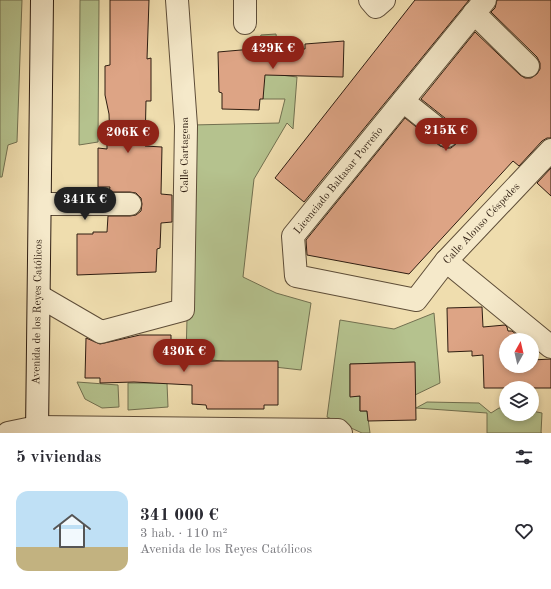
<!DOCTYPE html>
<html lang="es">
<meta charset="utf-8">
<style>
body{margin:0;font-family:"Old Standard TT",serif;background:#f2f2f3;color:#2b2b33;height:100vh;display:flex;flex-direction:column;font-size:15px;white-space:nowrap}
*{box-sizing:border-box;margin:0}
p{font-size:13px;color:#7c7c81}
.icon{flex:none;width:22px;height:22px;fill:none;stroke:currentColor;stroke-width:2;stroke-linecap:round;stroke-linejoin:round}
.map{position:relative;height:433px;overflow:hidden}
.drawer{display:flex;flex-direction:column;background:#fff;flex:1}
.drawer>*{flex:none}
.needle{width:26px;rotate:8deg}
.tools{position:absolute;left:499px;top:333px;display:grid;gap:8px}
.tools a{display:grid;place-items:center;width:40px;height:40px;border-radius:50%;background:#fff;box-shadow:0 2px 6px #0003;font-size:20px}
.price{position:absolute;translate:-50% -34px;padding:0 9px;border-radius:14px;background:#8f2418;color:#fff;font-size:13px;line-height:26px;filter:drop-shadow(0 1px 2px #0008)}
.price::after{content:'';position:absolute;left:50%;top:24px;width:12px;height:9px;margin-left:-6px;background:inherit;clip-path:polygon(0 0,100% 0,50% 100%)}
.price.active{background:#222;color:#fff}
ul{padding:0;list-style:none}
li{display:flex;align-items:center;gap:12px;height:100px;padding:0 16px}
li span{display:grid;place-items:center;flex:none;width:112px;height:80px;border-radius:12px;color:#555}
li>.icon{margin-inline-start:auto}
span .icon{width:48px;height:48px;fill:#fffc;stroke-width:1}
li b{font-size:17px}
h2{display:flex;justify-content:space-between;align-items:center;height:48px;padding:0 16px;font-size:17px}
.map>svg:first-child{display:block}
.green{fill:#b5c28e;stroke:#727050}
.building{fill:#dda485;stroke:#2e1d11}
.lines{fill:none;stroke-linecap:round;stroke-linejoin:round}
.street-casing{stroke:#5e4d38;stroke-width:24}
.secondary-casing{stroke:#2e1d11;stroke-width:24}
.street{stroke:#f5e9ca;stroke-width:22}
.secondary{stroke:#f5e9ca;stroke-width:22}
.labels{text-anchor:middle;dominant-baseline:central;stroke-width:3;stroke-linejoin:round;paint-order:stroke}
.street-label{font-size:11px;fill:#2e1d11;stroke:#f5e9ca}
</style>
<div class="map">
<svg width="551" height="433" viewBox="0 0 551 433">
<rect width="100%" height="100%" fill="#efddae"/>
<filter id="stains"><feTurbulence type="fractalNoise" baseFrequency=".005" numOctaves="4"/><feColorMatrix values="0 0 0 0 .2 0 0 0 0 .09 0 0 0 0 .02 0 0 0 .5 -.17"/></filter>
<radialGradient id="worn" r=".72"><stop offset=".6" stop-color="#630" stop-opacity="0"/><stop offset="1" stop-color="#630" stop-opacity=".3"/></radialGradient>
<g class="green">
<polygon points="0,0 22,0 17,142 8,145 2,177 0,177"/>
<polygon points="80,0 99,0 98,142 79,145"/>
<polygon points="276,34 281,75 297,77 293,129 287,123 254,179 243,277 276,293 311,303 301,370 186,357 192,125 279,123 285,99 263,99 259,40 261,35"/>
<polygon points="434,313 440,383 415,395 414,362 350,364 350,396 360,396 360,411 367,411 370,433 362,433 327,417 340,320 394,329"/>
<polygon points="77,382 118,385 119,407 102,408 85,399"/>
<polygon points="128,383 167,383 168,407 128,410"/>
<polygon points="427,402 479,403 491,413 499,408 506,409 506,414 532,414 532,411 542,413 541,433 542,433 487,433 487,413 416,408"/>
</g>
<g class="building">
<polygon points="110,0 149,0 147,59 151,58 151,101 146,101 145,146 162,147 161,194 172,195 172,222 161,223 160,248 157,249 156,272 77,275 77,234 93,234 93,232 107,232 108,216 130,216 136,215 141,211 142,204 141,198 136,193 130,192 109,192 110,187 98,187 98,148 107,149 107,142 110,142 109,114 105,95 105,66 110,65"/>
<polygon points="415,0 469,0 304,202 275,178"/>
<polygon points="497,0 551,0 551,138 547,138 542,141 519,166 513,161 409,274 307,255 306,240 405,118 440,146 446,148 451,148 457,143 459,137 458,131 455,126 421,99 475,32 520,75 525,78 531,78 537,74 540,69 540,63 537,57 491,12 495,8"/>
<polygon points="344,41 343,77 265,75 263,99 260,99 259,110 222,109 222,93 219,92 218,52 276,47 305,49 305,44"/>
<polygon points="551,168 551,196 537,183"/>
<polygon points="482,307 483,327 505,325 507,327 508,331 512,331 517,335 517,340 506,340 506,366 532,366 532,360 551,359 551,388 484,388 483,355 472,356 472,351 448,352 447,308"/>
<polygon points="140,335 171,335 171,362 208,361 278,361 278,405 264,405 264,409 207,409 206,405 192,404 192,385 134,382 100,383 100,378 85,378 86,338 100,344"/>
<polygon points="415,362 416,420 368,421 367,411 360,411 360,396 350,397 350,364"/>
</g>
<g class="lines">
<defs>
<g id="street">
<polyline points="370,0 376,7 384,0"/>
<polyline points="485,0 293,236 296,276 416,300 446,261 551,150"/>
<polyline points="474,13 528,66"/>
<polyline points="245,23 245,0"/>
<polyline points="403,101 447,136"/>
<polyline points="40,204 130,204"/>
<polyline points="446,261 551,347"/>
<polyline points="39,296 101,332 183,310 186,126 177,0"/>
<polyline points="8,433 37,427 338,430 341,433"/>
</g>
<polyline id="secondary" points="37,433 42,0"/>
</defs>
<use href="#street" class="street-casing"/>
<use href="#secondary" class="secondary-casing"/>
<use href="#street" class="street"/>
<use href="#secondary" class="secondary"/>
</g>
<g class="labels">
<g class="street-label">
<text transform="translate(185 155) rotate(-90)">Calle Cartagena</text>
<text transform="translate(339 181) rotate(-51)">Licenciado Baltasar Porreño</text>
<text transform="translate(482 224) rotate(-47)">Calle Alonso Céspedes</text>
<text transform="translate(38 312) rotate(-89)">Avenida de los Reyes Católicos</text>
</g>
</g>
<rect width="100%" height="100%" filter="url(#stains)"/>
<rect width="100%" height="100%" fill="url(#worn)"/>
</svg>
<div class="tools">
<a><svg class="needle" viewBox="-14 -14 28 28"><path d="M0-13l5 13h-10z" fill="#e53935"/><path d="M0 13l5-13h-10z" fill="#7c7c81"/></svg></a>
<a><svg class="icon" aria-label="layers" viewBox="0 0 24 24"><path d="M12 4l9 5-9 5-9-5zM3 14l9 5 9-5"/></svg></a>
</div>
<b class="price" style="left:273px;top:70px">429K €</b>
<b class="price" style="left:446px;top:152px">215K €</b>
<b class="price" style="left:128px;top:154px">206K €</b>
<b class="price active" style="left:85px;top:221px">341K €</b>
<b class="price" style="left:184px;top:373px">430K €</b>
</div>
<section class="drawer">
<h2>5 viviendas<svg class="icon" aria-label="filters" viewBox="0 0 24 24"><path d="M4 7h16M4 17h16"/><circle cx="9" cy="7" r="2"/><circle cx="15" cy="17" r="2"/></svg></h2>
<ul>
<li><span style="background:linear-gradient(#bfe0f5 70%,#c2b280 0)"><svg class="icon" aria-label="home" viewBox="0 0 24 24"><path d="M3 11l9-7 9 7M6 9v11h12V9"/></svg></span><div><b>341 000 €</b><p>3 hab. · 110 m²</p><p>Avenida de los Reyes Católicos</p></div><svg class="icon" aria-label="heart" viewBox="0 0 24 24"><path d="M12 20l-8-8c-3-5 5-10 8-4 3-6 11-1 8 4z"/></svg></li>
</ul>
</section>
